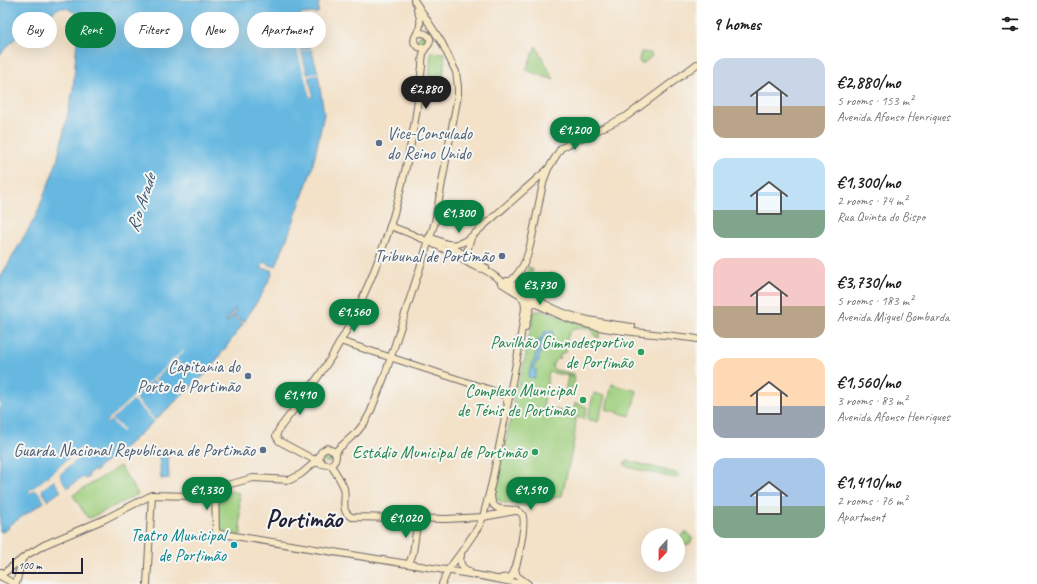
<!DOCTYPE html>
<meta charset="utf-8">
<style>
body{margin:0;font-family:Caveat,sans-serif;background:#f2f2f2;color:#202124;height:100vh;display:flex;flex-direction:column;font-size:15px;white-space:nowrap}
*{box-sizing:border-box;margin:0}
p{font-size:13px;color:#757577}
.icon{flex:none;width:22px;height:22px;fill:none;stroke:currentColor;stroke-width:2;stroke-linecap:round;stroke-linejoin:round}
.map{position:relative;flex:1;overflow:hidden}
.sheet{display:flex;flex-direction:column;background:#fff;width:340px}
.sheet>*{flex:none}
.banner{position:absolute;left:12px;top:12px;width:380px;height:36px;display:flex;gap:8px}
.needle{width:26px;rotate:202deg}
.buttons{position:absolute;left:641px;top:528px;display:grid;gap:8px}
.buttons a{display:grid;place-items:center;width:44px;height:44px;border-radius:50%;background:#fff;box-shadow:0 4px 16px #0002;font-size:20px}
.scale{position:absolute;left:12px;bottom:10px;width:71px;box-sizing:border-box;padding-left:4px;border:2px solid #22223b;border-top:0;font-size:11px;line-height:14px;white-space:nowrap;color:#22223b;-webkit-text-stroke:3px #f6f6f2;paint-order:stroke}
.price{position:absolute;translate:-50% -34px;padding:0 9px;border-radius:14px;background:#0b8043;color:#fff;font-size:13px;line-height:26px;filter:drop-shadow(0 1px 2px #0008)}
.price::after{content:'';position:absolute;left:50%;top:24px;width:12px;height:9px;margin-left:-6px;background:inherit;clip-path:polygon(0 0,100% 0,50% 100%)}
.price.current{background:#222;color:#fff}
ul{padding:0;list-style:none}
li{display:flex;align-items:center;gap:12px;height:100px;padding:0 16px}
li span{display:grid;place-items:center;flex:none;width:112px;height:80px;border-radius:12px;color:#555}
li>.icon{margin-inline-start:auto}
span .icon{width:48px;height:48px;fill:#fffc;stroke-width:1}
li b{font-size:17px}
h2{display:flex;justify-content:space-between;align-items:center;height:48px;padding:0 16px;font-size:17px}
.tag{padding:0 14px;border-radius:18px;background:#fff;box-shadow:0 4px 16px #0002;font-size:14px;line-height:36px}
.tag.current{background:#0b8043;color:#fff}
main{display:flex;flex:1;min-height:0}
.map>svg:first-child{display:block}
.green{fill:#9fcf7e;stroke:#60785c}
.water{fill:#66b8e1;stroke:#446d8e}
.pier{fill:#f3e1c8}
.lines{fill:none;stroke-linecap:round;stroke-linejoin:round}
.secondary-casing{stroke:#6b656c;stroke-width:8}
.secondary{stroke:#f7e8c3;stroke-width:6}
.service-dot{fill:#5c6f8a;stroke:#f6f6f2;stroke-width:1.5}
.leisure-dot{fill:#2e9e5b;stroke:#f6f6f2;stroke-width:1.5}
.culture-dot{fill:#0f9aa8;stroke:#f6f6f2;stroke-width:1.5}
.labels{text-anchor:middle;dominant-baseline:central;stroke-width:4;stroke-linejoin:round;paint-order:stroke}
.service-label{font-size:17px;fill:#4e5e75;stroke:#f6f6f2;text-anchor:end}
.leisure-label{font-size:17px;fill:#27864d;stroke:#f6f6f2;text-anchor:end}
.culture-label{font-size:17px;fill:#0d838f;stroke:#f6f6f2;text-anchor:end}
.water-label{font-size:18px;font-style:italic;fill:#3a5675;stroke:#f6f6f2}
.town-label{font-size:25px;font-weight:bold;fill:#22223b;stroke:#f6f6f2}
</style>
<main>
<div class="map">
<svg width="697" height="584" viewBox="0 0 697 584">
<rect width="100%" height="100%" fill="#f6f6f2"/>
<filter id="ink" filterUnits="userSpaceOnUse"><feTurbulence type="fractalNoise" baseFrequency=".025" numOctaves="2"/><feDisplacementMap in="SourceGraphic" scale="8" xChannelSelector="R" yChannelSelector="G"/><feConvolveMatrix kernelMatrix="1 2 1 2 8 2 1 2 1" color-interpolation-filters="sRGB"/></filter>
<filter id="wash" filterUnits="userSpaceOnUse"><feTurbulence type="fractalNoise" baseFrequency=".012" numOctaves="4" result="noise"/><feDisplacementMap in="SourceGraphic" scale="16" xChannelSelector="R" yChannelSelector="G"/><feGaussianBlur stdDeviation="0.9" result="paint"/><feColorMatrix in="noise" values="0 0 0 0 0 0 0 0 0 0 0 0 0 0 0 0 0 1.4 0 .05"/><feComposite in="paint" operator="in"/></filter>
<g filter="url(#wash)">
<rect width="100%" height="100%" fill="#f3e1c8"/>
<g class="green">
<circle cx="422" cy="40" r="4.5"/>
<polygon points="536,46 554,80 526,70"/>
<polygon points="431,52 445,53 443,82 429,81"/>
<polygon points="641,52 651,53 652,56 644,63 640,63 639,59"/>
<polygon points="529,267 533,269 530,278 545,284 550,273 556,275 546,300 523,286 521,281"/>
<path d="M537,311h8l55,18 -1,9c-4,-1 -8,-5 -8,-9 -20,-2 -23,0 -26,20l3,2 -9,4 2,3 -5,1 -4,7 3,4 19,4 -1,3 -24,-5 -6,35 25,5v5l8,2 -2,22 -12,55 -37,10 -25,-4 -4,-4 -1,-6 19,-91h-2l3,-16h3l8,-30 -1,-6 8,-27 -3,-2 3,-7z"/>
<polygon points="568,376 575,378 572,392 565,391"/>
<polygon points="612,384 637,391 630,416 606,409"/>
<polygon points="594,393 605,396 598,422 587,419"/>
<polygon points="575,403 587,407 584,419 572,416"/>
<circle cx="328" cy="457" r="5.5"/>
<polygon points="629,461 676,473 679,476 675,478 631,468 626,466 624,463"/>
<polygon points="120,466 138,494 90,518 87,517 73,495"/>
<polygon points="225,490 239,493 241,535 218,532 218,492"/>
<circle cx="686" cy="539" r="6"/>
</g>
<g class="water">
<polygon points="0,0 319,0 318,13 301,14 300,17 310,48 300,51 310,97 313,96 308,76 318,74 324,114 312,169 293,223 276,266 272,265 271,266 264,262 261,268 271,270 272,274 262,294 244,322 233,315 236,309 235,308 226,322 227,323 232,316 243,324 210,369 210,370 155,420 134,398 154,380 165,392 166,391 155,379 175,360 187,371 188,370 176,359 106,422 108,423 111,420 123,431 123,430 112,419 133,399 154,421 119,453 97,468 98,470 95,472 94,470 88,474 89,477 85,479 83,477 67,488 60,477 60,474 86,452 82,447 40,483 29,491 30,493 35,490 40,493 44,502 8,526 9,528 2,532 0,531 0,278 36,216 57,162 73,90 78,27 76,15 72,11 66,8 59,8 54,11 48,18 40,11 0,55"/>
<polygon points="311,49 318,73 307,75 301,52"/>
<polygon points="545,331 548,332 549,334 550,331 554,331 553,335 552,335 551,338 547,337 548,335 546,335 543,341 541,341 542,348 544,348 543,352 541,352 540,355 539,355 539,362 537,361 534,367 535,370 537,370 536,374 534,373 536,375 535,378 528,377 529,373 530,373 529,372 530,369 532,369 532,364 534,360 535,361 535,354 537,354 538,351 539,351 539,344 537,343 538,340 540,340 541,337 542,337"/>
<polygon points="159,455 168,455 169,478 161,479"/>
<polygon points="54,480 61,491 47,501 42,492 42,489"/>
</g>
<g class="pier">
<polygon points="295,30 300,51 312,48 312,49 301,52 307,75 320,72 320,73 308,77 313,96 310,97 292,31"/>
<polygon points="183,350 184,351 176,359 188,370 187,371 175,360 155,379 166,391 165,392 153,380 135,398 156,421 155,422 133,400 112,419 124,430 122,432 111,420 107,423 106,422"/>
<polygon points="82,447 86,452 60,474 60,477 67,488 65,489 58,478 58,473 83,452 82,450 36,488 40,491 40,488 54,478 63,491 62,492 54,480 42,489 42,493 47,501 45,503 40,493 35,490 30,493 29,491 40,483"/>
</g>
</g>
<g filter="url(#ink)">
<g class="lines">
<defs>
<g id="secondary">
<path d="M417,9c2,5 4,11 3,16 0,7 -11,15 -3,21 3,3 6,2 9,1"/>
<path d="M548,169l-76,67c-4,9 -8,23 2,30 3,2 6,2 9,3 8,4 15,10 22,14 10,-1 21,-21 23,-30 7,-24 10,-49 16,-73l4,-11 13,-21 66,-32 70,-52"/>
<path d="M390,226c29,10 56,23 82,39"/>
<polyline points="429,237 447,244 486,268"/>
<path d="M448,244c9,2 16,-2 23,-7"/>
<path d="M507,281c15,9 30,20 46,27 24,12 52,15 79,19"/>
<path d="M501,283c25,16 49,30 77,39 36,11 81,11 119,17"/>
<polyline points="525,328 531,305 530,300"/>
<polyline points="340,341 500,393 505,396 507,402"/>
<polyline points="336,455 337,450 357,432 365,422 370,413 385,375 435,222 451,132 458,96 458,87 456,72 442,43 414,0"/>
<path d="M319,457l-5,3 -3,-2 -32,-17 -3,-5 3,-7c18,-24 37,-47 53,-73 53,-88 80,-188 90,-290 0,-4 0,-10 2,-15 1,-3 3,-4 5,-7 4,-8 -5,-13 -12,-10"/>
<path d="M331,465c4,7 10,15 13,23 3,10 -5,24 8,29l94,2 37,-2 32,-6"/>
<polyline points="215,489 216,533 476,575 522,584"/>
<path d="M491,494c0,25 22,9 31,20 5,6 -4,47 -7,55 -1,3 -2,5 -4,8l-9,1"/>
<path d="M461,555c-2,8 0,13 8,16"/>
<polyline points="409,564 413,553 418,518"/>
<polyline points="515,569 517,576 528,584"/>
<polyline points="1,572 0,576 15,584"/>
<path d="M0,576l27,-21 17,-10 61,-26 47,-24 38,1 33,-10 30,-8 37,2 11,-6 13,-11c7,-1 12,4 18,1 5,-4 5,-9 1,-13l-6,-3 -6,4 -2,6 3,5"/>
<polyline points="16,584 22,559"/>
<polyline points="147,584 152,495"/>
<polyline points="442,584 448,570 462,551 479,526 483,517 492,482 519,348 525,308 524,300 521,297"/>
</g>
</defs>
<use href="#secondary" class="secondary-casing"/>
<use href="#secondary" class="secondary"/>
</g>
</g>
<g class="service-dot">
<circle cx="379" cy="143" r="4"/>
<circle cx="502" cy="256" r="4"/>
<circle cx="248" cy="376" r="4"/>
<circle cx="263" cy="450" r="4"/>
</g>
<g class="leisure-dot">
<circle cx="641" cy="352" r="4"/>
<circle cx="583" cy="400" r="4"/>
<circle cx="535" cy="452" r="4"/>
</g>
<circle class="culture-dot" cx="234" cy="545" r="4"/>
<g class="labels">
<g class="service-label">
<text x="387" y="133" text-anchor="start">Vice-Consulado<tspan x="387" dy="20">do Reino Unido</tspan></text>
<text x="494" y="256">Tribunal de Portimão</text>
<text x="240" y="366">Capitania do<tspan x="240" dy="20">Porto de Portimão</tspan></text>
<text x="255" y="450">Guarda Nacional Republicana de Portimão</text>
</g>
<g class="leisure-label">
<text x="633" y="342">Pavilhão Gimnodesportivo<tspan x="633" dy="20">de Portimão</tspan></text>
<text x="575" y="390">Complexo Municipal<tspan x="575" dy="20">de Ténis de Portimão</tspan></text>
<text x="527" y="452">Estádio Municipal de Portimão</text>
</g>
<g class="culture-label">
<text x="226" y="535">Teatro Municipal<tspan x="226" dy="20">de Portimão</tspan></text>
</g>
<g class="water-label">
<text transform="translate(141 203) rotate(-72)">Rio Arade</text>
</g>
<g class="town-label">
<text x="304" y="519">Portimão</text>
</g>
</g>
</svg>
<div class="buttons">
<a><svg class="needle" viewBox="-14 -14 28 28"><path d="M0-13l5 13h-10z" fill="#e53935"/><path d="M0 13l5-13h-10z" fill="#757577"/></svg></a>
</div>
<div class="scale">100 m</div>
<b class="price current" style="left:426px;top:110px">€2,880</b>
<b class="price" style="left:575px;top:151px">€1,200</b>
<b class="price" style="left:459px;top:234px">€1,300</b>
<b class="price" style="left:540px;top:306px">€3,730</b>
<b class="price" style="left:354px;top:333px">€1,560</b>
<b class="price" style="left:300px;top:416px">€1,410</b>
<b class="price" style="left:207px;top:511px">€1,330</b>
<b class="price" style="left:531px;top:511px">€1,590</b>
<b class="price" style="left:406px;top:539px">€1,020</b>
<div class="banner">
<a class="tag">Buy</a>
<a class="tag current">Rent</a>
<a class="tag">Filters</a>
<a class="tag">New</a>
<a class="tag">Apartment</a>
</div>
</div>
<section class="sheet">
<h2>9 homes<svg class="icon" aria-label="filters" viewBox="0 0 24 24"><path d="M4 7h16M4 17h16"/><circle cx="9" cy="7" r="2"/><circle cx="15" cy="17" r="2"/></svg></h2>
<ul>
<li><span style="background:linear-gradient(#c9d6e8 60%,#b9a48a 0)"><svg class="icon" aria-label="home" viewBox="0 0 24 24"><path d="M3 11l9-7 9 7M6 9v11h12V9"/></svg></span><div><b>€2,880/mo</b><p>5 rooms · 153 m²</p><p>Avenida Afonso Henriques</p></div></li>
<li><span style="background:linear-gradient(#bfe0f5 65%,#7fa58c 0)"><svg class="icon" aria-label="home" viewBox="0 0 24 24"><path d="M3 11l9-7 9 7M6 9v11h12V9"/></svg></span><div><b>€1,300/mo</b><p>2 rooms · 74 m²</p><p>Rua Quinta do Bispo</p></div></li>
<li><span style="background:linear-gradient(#f6c9c9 60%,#b9a48a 0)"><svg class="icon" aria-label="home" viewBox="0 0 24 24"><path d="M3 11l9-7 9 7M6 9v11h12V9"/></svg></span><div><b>€3,730/mo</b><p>5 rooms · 183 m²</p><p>Avenida Miguel Bombarda</p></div></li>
<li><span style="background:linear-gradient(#ffd9b3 60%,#9aa5b1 0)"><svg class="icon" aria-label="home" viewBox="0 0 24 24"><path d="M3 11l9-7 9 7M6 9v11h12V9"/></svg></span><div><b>€1,560/mo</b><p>3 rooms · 83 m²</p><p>Avenida Afonso Henriques</p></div></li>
<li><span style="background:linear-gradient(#a9c7e8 60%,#7fa58c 0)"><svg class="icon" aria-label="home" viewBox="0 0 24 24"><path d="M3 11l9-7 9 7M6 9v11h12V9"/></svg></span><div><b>€1,410/mo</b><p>2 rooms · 76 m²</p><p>Apartment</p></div></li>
</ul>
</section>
</main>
